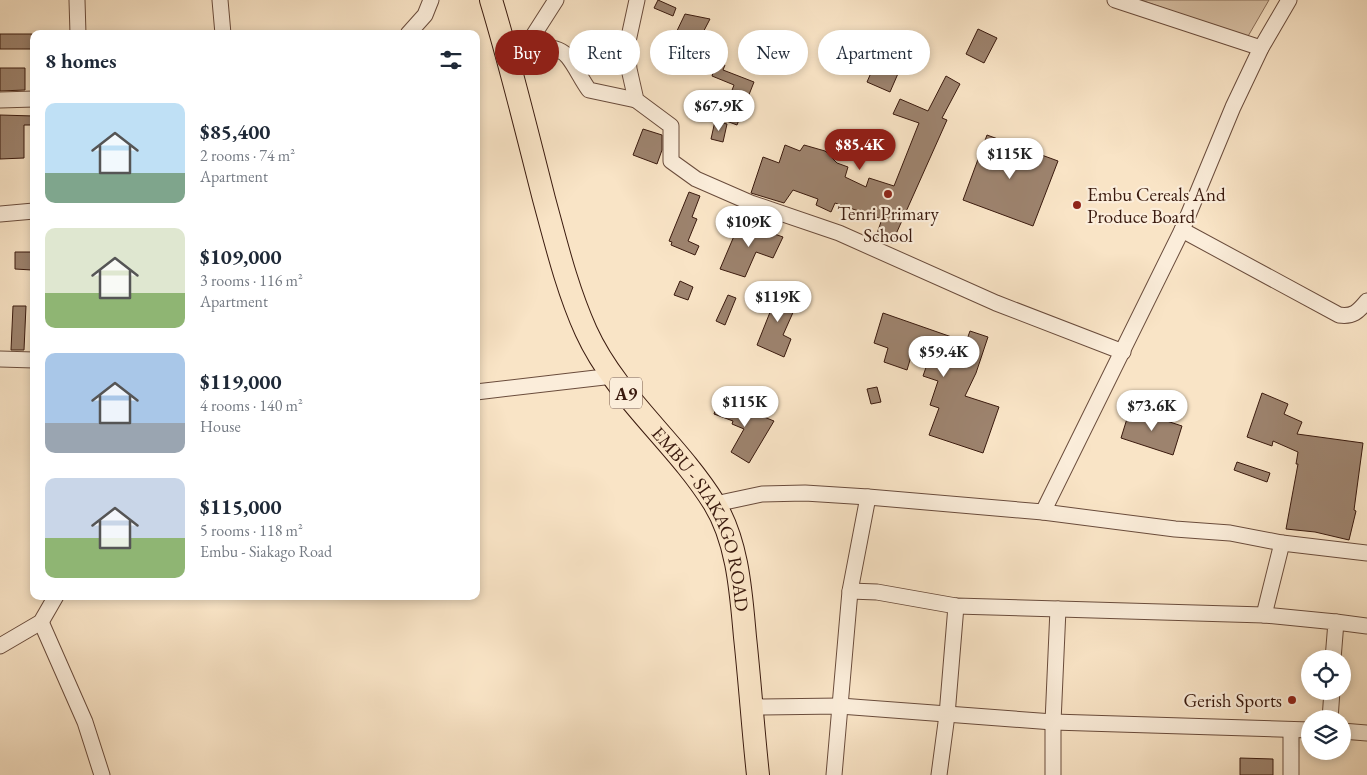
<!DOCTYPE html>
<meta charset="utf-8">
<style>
body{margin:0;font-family:"EB Garamond",serif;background:#f6f6f7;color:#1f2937;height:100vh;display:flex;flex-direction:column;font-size:19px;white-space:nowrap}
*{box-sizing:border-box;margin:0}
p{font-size:16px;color:#747a83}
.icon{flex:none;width:28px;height:28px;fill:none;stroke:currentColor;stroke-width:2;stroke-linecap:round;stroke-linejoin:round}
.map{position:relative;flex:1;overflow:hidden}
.side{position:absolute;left:30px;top:30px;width:450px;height:570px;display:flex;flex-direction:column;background:#fff;border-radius:10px;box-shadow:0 2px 8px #0003}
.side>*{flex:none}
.banner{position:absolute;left:495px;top:30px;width:475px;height:45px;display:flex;gap:10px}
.controls{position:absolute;left:1301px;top:650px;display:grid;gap:10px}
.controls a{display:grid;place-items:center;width:50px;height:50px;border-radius:50%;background:#fff;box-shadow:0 2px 8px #0003;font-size:25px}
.price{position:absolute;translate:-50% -42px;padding:0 11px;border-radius:18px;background:#fff;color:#222;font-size:16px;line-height:32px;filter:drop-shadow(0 1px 2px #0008)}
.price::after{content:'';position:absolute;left:50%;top:30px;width:15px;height:11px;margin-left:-8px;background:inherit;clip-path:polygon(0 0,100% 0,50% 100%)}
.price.selected{background:#8f2418;color:#fff}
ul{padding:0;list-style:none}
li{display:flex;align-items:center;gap:15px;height:125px;padding:0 15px}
li span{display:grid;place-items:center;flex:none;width:140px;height:100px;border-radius:10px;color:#555}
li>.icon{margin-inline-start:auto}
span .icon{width:60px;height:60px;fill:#fffc;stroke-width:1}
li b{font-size:21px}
h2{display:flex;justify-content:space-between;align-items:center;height:60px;padding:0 15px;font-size:21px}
.chip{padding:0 18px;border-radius:22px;background:#fff;box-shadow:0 2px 8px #0003;font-size:18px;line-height:45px}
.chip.selected{background:#8f2418;color:#fff}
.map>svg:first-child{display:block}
.green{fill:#d9c2a7;stroke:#8a6e5a}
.building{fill:#9d836e;stroke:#3a1a0e}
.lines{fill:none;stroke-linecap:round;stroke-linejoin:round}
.minor-casing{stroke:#6a4c3c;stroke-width:17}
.highway-casing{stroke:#3a1a0e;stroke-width:24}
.minor{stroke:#fbedda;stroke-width:15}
.highway{stroke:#f9e4c6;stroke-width:22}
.poi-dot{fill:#8f2418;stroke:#fbedda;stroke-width:2}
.labels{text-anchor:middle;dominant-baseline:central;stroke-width:4.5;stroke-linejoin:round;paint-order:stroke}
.shield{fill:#fbedda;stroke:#74594b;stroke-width:1}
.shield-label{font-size:18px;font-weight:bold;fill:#3a1a0e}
.poi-label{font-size:19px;fill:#3a1a0e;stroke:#fbedda;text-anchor:start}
.street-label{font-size:19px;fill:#3a1a0e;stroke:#fbedda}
</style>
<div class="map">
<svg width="1367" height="775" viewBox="0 0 1367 775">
<rect width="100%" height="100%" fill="#f9e4c6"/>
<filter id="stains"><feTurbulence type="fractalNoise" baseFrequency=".004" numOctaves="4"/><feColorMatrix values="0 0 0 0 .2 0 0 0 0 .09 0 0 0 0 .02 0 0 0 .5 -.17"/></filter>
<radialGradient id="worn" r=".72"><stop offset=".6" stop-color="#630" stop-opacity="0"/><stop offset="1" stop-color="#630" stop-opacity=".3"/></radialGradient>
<polygon class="green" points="1141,0 1269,0 1247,38"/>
<g class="building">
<polygon points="658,0 676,8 673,16 654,8"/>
<polygon points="685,14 710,19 697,44 675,35"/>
<polygon points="978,29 997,38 984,63 966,54"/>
<rect x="0" y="34" width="32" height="15"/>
<polygon points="764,50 781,58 776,69 759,61"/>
<polygon points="877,59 900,69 890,92 867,82"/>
<polygon points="717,62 725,65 723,70 754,82 737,125 721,119 734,85 712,76"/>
<polygon points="0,68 25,68 25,90 0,91"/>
<polygon points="946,76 960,84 942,118 947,120 892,243 875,239 882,219 835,203 831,212 816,205 818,199 793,190 784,203 751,193 763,157 779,163 785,145 800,151 804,145 825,151 837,163 848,167 845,177 866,187 869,178 894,186 919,123 893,114 900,99 928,111"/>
<polygon points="0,115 34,116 34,125 24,125 24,158 0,159"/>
<polygon points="715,121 727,124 723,142 711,139"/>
<polygon points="643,129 662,135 662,150 657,164 633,155"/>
<polygon points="987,135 1058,161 1033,226 963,200"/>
<polygon points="689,192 700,196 692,217 697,219 688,241 699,246 695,255 671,245 672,242 669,241"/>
<polygon points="740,222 783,237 773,258 756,252 745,277 720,269"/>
<polygon points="15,252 33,252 32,270 15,269"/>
<polygon points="680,281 693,287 688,300 674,295"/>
<polygon points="782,282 795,287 788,304 795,308 783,335 791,339 784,357 757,345"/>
<polygon points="728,295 736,298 725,325 716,321"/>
<polygon points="13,306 26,306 24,350 11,350"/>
<polygon points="883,313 966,342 970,331 988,337 976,373 965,396 999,407 983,453 929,435 939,408 930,405 938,381 923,376 930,356 913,350 907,370 884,362 888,348 874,343"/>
<polygon points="877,387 881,402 871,404 867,389"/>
<polygon points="1262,393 1288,404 1284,414 1302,422 1297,434 1363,443 1354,510 1356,511 1349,540 1315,532 1286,529 1298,464 1296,464 1298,452 1273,441 1272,446 1247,437"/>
<polygon points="719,399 774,421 749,463 731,452 744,429 732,424 733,421 714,414"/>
<polygon points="1130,409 1182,426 1173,455 1121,438"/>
<polygon points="1237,462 1270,473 1267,482 1234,470"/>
<polygon points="1240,758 1273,759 1273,775 1240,775"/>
</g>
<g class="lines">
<defs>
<g id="minor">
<polyline points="77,0 78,34"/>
<polyline points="220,0 223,34"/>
<polyline points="637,0 627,46 629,69 636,100 671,126 671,161 696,179 751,203 839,233 996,303 1123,352"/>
<polyline points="1115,0 1261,48"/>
<polyline points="408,34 425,15 431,0"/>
<polyline points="524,50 556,0"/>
<path d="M508,55c17,-5 46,-15 60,2 8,10 13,22 21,33l47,10"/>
<polyline points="0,100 34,99"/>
<polyline points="0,214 34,211"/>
<path d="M1182,230l157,85c14,2 19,-3 28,-14"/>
<polyline points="0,359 34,360"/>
<polyline points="476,392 613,376"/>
<polyline points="715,504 762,494 805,493 868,497 1043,512 1175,529 1230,533 1282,543 1367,553"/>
<polyline points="1043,512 1182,230 1233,107 1261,48 1289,0"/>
<polyline points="850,591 877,592 956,606 1264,615 1336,622 1333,659"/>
<polyline points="1264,615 1282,543"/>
<polyline points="41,622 85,722 102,775"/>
<polyline points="1336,622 1367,626"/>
<polyline points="0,646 41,622 56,596"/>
<polyline points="752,707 840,706 1053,722 1310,730"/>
<polyline points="1330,719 1332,691"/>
<polyline points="1291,731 1291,775"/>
<polyline points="1342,731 1367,733"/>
<polyline points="834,775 850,591 868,497"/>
<polyline points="939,775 947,715 956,606"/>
<polyline points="1053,775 1053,722 1058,609"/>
</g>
<g id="highway">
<path id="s1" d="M491,0c20,66 36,133 53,199 12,44 23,90 42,132 30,66 90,111 128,172 24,39 27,90 31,134 5,46 8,92 13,138"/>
</g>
</defs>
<use href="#minor" class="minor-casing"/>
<use href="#highway" class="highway-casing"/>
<use href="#minor" class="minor"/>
<use href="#highway" class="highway"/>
</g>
<g class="poi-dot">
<circle cx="888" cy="194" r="5"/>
<circle cx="1077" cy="205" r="5"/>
<circle cx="1292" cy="700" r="5"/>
</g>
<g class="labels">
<rect class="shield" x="610" y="377.5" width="32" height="31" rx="4"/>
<g class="shield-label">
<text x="626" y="393">A9</text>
</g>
<g class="poi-label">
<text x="1087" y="194">Embu Cereals And<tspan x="1087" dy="22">Produce Board</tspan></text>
<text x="888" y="213" text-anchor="middle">Tenri Primary<tspan x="888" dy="22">School</tspan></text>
<text x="1282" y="700" text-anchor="end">Gerish Sports</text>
</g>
<g class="street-label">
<text stroke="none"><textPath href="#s1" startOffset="569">EMBU - SIAKAGO ROAD</textPath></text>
</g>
</g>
<rect width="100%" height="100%" filter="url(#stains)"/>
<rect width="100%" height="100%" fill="url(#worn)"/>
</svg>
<div class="controls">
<a><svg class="icon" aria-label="locate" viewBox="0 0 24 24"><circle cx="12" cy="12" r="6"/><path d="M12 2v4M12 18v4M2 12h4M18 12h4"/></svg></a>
<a><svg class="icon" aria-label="layers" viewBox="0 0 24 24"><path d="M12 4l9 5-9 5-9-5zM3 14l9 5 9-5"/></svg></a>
</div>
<b class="price" style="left:719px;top:132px">$67.9K</b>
<b class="price selected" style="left:860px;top:171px">$85.4K</b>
<b class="price" style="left:1010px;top:180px">$115K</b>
<b class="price" style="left:749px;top:248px">$109K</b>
<b class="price" style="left:778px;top:323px">$119K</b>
<b class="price" style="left:944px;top:378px">$59.4K</b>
<b class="price" style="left:745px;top:428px">$115K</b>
<b class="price" style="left:1152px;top:432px">$73.6K</b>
<div class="banner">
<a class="chip selected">Buy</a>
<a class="chip">Rent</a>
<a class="chip">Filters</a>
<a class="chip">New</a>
<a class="chip">Apartment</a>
</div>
<section class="side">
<h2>8 homes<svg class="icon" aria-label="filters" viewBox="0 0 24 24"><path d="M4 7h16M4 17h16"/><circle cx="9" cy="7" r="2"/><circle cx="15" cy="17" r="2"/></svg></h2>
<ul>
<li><span style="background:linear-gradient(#bfe0f5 70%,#7fa58c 0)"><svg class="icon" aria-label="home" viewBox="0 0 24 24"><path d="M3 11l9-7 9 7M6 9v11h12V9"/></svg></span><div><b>$85,400</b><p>2 rooms · 74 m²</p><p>Apartment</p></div></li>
<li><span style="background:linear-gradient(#dfe7d0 65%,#8fb573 0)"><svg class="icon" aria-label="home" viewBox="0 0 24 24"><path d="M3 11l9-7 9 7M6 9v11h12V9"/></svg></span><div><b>$109,000</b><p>3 rooms · 116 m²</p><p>Apartment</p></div></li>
<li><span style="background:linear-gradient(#a9c7e8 70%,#9aa5b1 0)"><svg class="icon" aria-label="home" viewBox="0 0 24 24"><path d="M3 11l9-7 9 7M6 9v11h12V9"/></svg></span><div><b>$119,000</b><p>4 rooms · 140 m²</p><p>House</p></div></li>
<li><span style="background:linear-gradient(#c9d6e8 60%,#8fb573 0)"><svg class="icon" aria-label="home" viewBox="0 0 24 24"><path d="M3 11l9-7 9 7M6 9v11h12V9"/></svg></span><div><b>$115,000</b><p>5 rooms · 118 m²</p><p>Embu - Siakago Road</p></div></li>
</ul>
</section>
</div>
